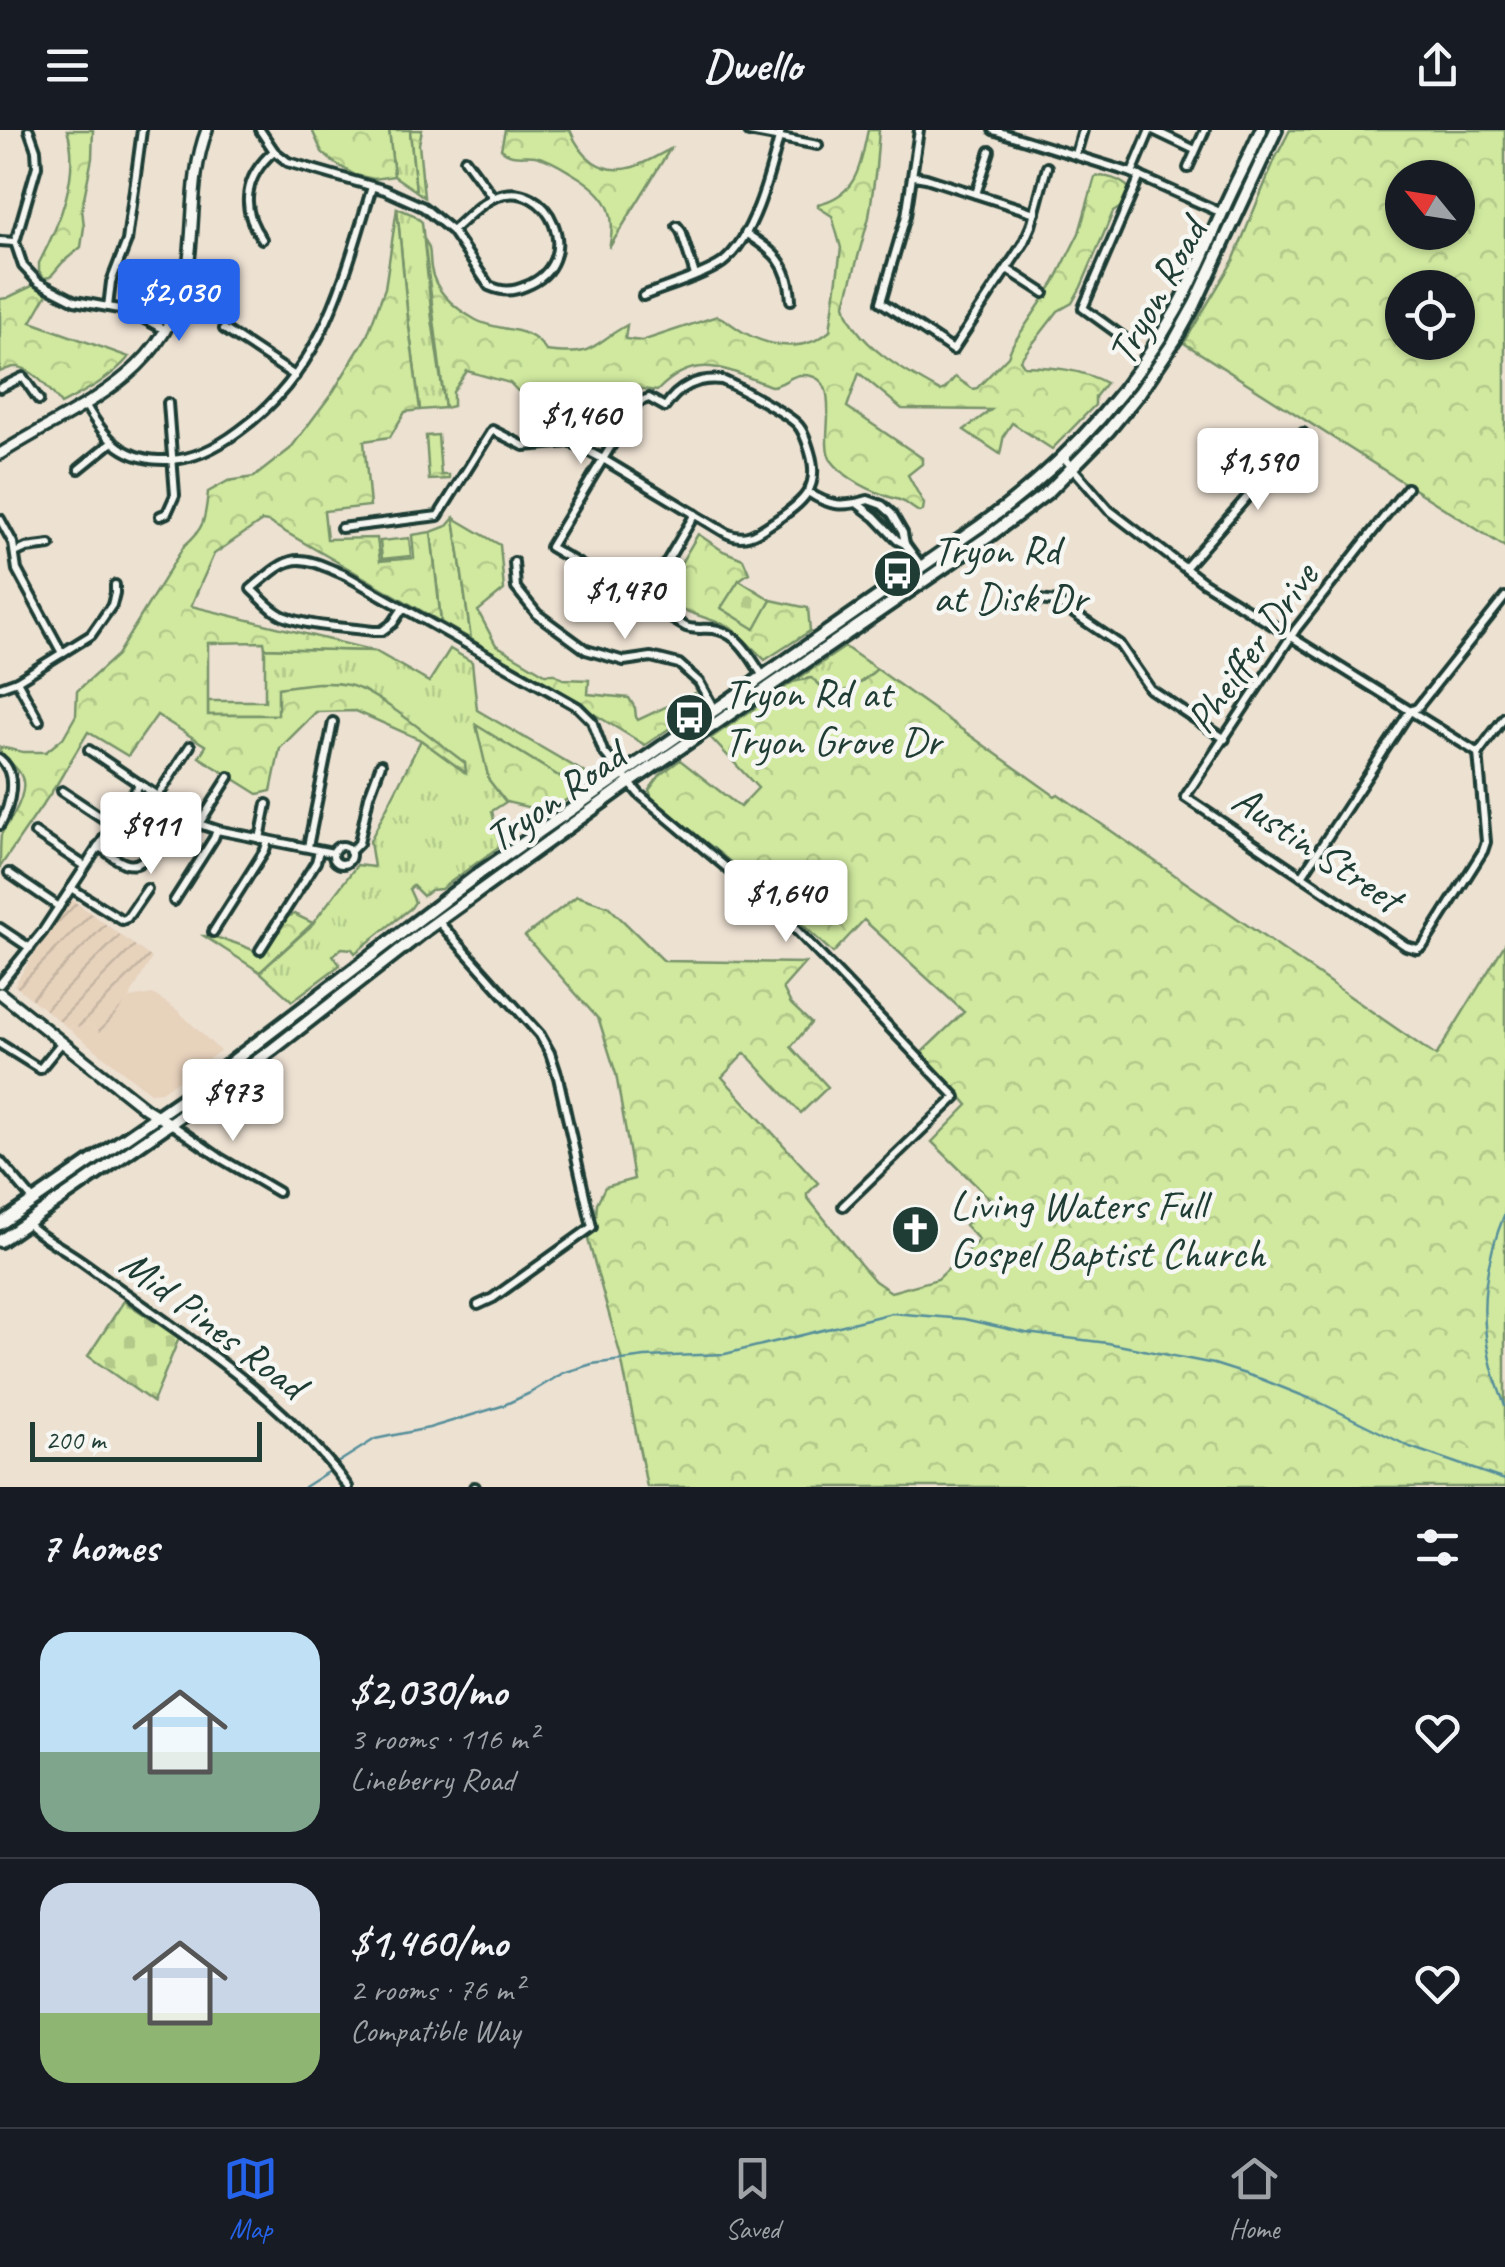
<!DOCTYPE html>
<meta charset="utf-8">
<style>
body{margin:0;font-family:Caveat,sans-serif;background:#242831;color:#f1f3f6;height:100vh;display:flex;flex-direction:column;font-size:38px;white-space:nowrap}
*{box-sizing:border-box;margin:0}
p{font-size:32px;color:#9ea1a6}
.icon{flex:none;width:55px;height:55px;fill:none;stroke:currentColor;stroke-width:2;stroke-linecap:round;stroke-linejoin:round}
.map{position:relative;height:1357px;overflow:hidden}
.side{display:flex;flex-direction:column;background:#171b24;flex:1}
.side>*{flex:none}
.needle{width:65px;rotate:300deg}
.fabs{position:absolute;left:1385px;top:30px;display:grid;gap:20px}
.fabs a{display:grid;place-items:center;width:90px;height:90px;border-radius:50%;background:#171b24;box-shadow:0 2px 8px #0004;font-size:50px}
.scale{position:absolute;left:30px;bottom:25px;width:232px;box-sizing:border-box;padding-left:10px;border:5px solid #1f3d34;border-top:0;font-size:28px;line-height:35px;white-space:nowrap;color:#1f3d34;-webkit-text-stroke:8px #f6f6f2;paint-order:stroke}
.price{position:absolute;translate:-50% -85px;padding:0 22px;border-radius:10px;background:#fff;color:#222;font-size:32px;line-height:65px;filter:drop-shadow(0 2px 5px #0008)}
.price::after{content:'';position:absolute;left:50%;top:60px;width:30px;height:22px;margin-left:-15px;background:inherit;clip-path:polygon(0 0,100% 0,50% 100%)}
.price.selected{background:#2563eb;color:#fff}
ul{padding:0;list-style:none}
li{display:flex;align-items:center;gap:30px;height:250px;padding:0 40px}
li+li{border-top:2px solid #363941}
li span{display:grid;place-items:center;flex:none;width:280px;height:200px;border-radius:30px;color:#555}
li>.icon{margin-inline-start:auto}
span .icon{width:120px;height:120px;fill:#fffc;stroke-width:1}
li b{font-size:42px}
h2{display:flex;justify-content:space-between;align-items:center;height:120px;padding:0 40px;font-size:42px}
header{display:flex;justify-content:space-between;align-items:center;height:130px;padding:0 40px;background:#171b24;font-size:45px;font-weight:600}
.tabs{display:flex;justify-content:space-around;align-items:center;height:140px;border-top:2px solid #363941;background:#171b24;font-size:28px;color:#9ea1a6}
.tabs a{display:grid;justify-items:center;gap:5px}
.tabs .selected{color:#2563eb}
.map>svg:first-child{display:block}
.built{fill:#e7d2bc}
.industrial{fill:url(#industrial-furrows)}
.grass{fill:url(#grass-tufts);stroke:#78936a;stroke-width:2.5}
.forest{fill:url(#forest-crowns);stroke:#78936a;stroke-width:2.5;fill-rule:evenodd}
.cemetery{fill:url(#cemetery-stones);stroke:#78936a;stroke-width:2.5}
.pitch{fill:#d0e99f;stroke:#78936a;stroke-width:2.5}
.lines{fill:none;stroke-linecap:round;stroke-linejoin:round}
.stream{stroke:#578f9a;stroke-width:2.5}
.street-casing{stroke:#1f3d34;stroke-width:14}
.secondary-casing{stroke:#1f3d34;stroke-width:16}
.primary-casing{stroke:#1f3d34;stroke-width:18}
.street{stroke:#f6f6f2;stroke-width:6}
.secondary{stroke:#f6f6f2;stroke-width:9}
.primary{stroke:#f6f6f2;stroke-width:10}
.labels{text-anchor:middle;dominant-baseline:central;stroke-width:9;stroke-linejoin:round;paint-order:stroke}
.street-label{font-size:42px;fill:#1f3d34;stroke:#f6f6f2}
.poi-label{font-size:42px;fill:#1f3d34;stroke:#f6f6f2;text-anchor:start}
</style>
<header><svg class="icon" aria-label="menu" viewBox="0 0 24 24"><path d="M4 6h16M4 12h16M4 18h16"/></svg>Dwello<svg class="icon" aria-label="share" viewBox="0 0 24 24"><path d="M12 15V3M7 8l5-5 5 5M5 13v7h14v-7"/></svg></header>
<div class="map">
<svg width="1505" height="1357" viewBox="0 0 1505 1357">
<defs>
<pattern id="industrial-furrows" width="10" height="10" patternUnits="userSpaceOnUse" patternTransform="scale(2.5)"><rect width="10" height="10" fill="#e7d2bc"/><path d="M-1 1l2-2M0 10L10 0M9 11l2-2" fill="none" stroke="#c6b5a2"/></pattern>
<pattern id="grass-tufts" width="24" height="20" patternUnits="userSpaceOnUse" patternTransform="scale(2.5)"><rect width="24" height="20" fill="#d0e99f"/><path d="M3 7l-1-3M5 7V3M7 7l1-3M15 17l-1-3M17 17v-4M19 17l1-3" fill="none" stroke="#b2c98a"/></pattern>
<pattern id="forest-crowns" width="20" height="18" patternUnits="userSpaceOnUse" patternTransform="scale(2.5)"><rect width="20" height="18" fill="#d0e99f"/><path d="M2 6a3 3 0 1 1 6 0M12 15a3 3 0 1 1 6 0" fill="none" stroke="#b2c98a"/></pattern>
<pattern id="cemetery-stones" width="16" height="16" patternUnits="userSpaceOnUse" patternTransform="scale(2.5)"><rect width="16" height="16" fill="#d0e99f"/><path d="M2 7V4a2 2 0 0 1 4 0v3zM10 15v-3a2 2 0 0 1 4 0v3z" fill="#b2c98a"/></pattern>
</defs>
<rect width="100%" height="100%" fill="#ede1d2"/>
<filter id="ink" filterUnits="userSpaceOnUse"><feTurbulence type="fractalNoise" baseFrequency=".01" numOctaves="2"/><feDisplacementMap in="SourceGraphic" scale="20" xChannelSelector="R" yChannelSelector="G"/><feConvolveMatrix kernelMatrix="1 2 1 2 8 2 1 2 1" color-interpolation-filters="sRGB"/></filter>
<g filter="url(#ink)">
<polygon class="built" points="153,864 176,879 220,921 161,962 150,963 68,898 90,895 101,903 129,868"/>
<polygon class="industrial" points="70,768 152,828 129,868 101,903 90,895 68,898 14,855"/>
<g class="grass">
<polygon points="389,0 410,0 416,61 394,46"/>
<polygon points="397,78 414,85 422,92 432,189 445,278 420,280 408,189"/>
<polygon points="454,388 471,509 441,492 431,402 447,396"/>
<path d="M845,517l32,22c-11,9 -29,26 -45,24 -7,-2 -14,-11 -21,-15l-18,4z"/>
<polygon points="265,518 375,521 429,552 450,519 472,532 477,580 594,648 581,660 477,596 489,650 506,672 492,681 500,716 441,759 431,760 423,766 413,756 409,759 415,772 411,778 355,823 352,819 342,818 333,825 340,835 292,871 260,842 310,797 357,735 374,737 370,711 421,610 465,642 465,633 363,560 335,553 279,558 279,585 208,585 208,571 265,571"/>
</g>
<g class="forest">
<path d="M67,0h26l-1,28 -10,50 2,19 -3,20 -18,15 -13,15 -6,1 -5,-7v-8c20,-38 42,-90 28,-133z"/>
<polygon points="312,0 389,0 394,46 374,49 355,45 333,32 322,22"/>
<polygon points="410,0 422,0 419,14 424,67 416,61"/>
<path d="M505,0h65c11,27 31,46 63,37 13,-4 26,-12 37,-18l-61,99c9,-37 -3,-54 -34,-73 -12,-7 -23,-15 -36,-18 -14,-4 -26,3 -38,-8z"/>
<path d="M868,0h11l-3,38 -7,49 -24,87c7,39 62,69 95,87l5,-2 10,-12 18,12 4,-1 31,-32 5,-12 41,-61 25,-50 16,-56c10,-3 26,3 34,11l-5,17 -11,7 -32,75 -9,16 -14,8 -38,49 4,6c28,1 57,3 82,17l-11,14v8l-43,44 -40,-26 -8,12 -4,19 -36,-24 27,-20 -89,-1 -43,-36 -12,34 75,51v6l-14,11 16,29 -1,6 -4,2c-5,-3 -9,-6 -13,-9 -7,-4 -15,-5 -22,-8 -19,-7 -41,-19 -53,-35 -14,-21 17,-88 -31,-85 -11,1 -17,11 -29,11 -44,-16 -75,-36 -114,5l-30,-4 -31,51c-21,-11 -43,-8 -66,-7l9,-18 -29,-30 -43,-12 -14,21v14l-8,2 -21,-169c8,11 5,16 7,29 4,24 25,41 45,52 23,13 54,3 70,31 50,6 43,-5 81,-26l-2,14 17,2 75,-25c11,4 18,12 28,17 27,15 60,19 85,-2l11,-83 -9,-32 -14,-9v-3c40,-9 42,-39 50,-74z"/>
<path d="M1290,0h215v417l-321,-204 49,-82 42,-102zM1402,48h56v54h-56zM1402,158h56v54h-56z"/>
<path d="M397,78l11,111 12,91 -15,2 -15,25 -26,4 6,65 -46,5 3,28 50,-1 3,23 34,-3 -2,-23 19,-3 10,90 -173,-100 -6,-1 -48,33 -23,52 184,45 -110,-3 -1,-6 -56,1v72h70v-27c23,-3 48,-8 70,-3 29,6 91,59 117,78l1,10 -45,-33 -65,-29 -40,1 -36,36 -9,43 -13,3 -59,-37 7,-11 -49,-31 -29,41 -40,-24 -31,52 -57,83c0,-10 0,-23 1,-32 3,-7 9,-14 13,-21 16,-30 12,-41 -14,-60v-7l23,5h23l17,-14 13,-23 1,-24 40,-36 67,-109c21,-18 21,-27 24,-54l20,-11 26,-4 36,-28 43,-57 34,-56 18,-48z"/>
<path d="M34,155l13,9 -16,28 98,35c-19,22 -43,34 -68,47 -8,-11 -29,-37 -45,-37 -5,0 -12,3 -16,5v-73l7,-1z"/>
<polygon points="438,305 441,345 449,345 449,349 429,350 426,306"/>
<polygon points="454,388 500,415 504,460 478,481 496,515 545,544 555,544 563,549 589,550 588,564 629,568 635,578 636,587 638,590 695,563 698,579 645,615 471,509"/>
<polygon points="698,404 723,421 743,429 749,443 739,450 754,498 771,470 808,478 810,501 765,530 731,497 686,481 661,467"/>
<path d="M877,539l178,127 3,-2 378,262 69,-112v543h-858l-26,-130 -34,-121 8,-6 2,-27 8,-16 29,-8 -18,-105 -17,-54 -74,-84 52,-40 31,10 56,55 141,2 -22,25 8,16 20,19 -20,24 37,40 -27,26 -56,-60 -23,24 96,106 -11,11v3l54,68 14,16 16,11 47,-13 41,-39 -14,-15 25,-26 -58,-57 36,-37 -46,-53 42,-40 -100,-92 -31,33 -75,-69 -106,-85 -3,-9 12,-16 19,-14 60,47 18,-19 -47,-50 82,-56 18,-4c7,4 13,13 21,15 16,2 34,-15 45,-24z"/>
<polygon points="476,595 581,660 548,682 506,672 489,650"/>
<path d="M294,784l19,9 -53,49 -56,-36c14,0 45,11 58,19l25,-38z"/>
</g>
<g class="cemetery">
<polygon points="739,450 771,470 755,499 721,478"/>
<polygon points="124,1171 179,1208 153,1272 88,1226"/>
</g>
<polygon class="pitch" points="409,408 411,426 382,429 380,411"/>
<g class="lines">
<g class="stream">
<path d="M1505,1083c-27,65 -28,127 0,192"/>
<polyline points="337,1333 375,1309 429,1298 502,1276 530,1263 563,1243 592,1234 645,1227 725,1224 892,1183 964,1189 1026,1203 1108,1213 1214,1234 1261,1249 1321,1273 1410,1317 1505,1350"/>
<polyline points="304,1357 329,1341"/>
</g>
<defs>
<g id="street">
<polyline points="29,0 36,20 37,36 15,112 23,136 38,152 75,171 130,181 165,200"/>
<path d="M260,0l14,21 14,11 97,28 38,17 29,24 37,55c14,6 23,6 37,0 61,-24 23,-111 -31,-89 -15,6 -30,23 -43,34"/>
<polyline points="919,0 906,86 881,172 953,220 1023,114 1031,96 1047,37"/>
<polyline points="993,0 1132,43 1222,83"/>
<polyline points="1153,0 1195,20"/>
<polyline points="749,2 818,15"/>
<polyline points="1076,24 1083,0"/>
<polyline points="465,29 493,67"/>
<polyline points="1188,38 1205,0"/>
<polyline points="1132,43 1150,0"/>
<polyline points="914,46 926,48 1035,83"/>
<polyline points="976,64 990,21"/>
<polyline points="677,96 681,101 695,145"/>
<path d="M745,103c29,18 44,30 46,67"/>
<path d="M262,109c-23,-31 -17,-63 12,-88"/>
<polyline points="0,111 15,112"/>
<polyline points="1007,139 1044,163"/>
<path d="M643,166c22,-9 60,-20 79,-33 33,-25 49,-94 59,-133"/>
<polyline points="108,177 111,152 127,111 142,0"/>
<polyline points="224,199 295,246"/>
<polyline points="1123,207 1083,178 1140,46"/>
<polyline points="0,258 23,247 39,270"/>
<path d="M86,276c20,35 40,56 84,54 26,-1 49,-14 69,-29 85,-62 104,-150 133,-244"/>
<polyline points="1064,328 1109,380 1203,452 1478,623"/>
<polyline points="79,339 111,313"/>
<polyline points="1407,358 1296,499 1185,667 1406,816 1417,819 1423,816 1483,721 1486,712 1478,623 1505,587"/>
<path d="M808,362c22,15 36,15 60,8l14,5 10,9 11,19 2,11 16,22"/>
<polyline points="858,374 875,387 897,410 905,414"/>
<polyline points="160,386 167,383 175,365 168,273"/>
<polyline points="0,389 13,413 17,440 62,523"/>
<path d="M341,398l97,-12 54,-86 32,16 46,-4 33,17 123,74c20,10 32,-1 49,-12 28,-19 46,-33 35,-69 -3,-10 -6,-21 -13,-28 -11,-11 -59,-37 -75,-44 -24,-3 -44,7 -57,27l-16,-9 -11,4 -41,67 -47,78 136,80c11,4 21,0 32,3 23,6 33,29 45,46"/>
<polyline points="15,423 26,418 50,415"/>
<polyline points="514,432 516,458 537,484 586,520 624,531 651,527 679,534 699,552 714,579"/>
<polyline points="1185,438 1303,303"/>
<polyline points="1039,470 1057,472 1119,514 1150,559 1225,609"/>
<polyline points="643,472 695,384"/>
<path d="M403,478l-10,15 -11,8h-9c-29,-4 -63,-4 -90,-15 -13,-6 -22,-18 -32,-27 42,-36 44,-36 94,-14l233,132 14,14 11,30 36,43 140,118 177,185 -113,109"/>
<polyline points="17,551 39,591"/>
<polyline points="0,557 17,551 91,505 112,475 115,463 115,455"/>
<polyline points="89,620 199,694 217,700 333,723"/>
<path d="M0,629c19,15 10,47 0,66"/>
<polyline points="62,661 113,695"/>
<polyline points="157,667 190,616"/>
<polyline points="199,694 229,647"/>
<polyline points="35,703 85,736"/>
<polyline points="260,709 267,674"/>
<path d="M98,716c14,9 29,26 44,15l33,-52"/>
<circle cx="342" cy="725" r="9"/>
<polyline points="308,717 333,592"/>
<polyline points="350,722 359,713 369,666 381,634"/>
<polyline points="9,743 59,777"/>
<polyline points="1302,746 1410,581 1417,578 1505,467"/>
<polyline points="71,758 122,790 127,788 147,759"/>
<polyline points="174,771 214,708 217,700"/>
<polyline points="438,791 540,905 550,923 558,947 592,1097 493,1168 478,1175"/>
<polyline points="0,798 30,818"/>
<polyline points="213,802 265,720 268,710"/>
<polyline points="260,820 316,732 319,721"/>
<polyline points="0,854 43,801 139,655"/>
<polyline points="0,914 40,939 62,912"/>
<polyline points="171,994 220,1028 278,1062"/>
<polyline points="0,1031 34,1071"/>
<path d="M27,1093c13,14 28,20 44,31 13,8 25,18 38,27 83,60 180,122 239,206"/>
<polyline points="474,1357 475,1357"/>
</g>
<g id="secondary">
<path d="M0,324c82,-52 169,-76 188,-187 7,-45 2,-94 19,-137"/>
<polyline points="0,863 146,979 171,994"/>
</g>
<g id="primary">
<path d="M0,1094l195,-134 285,-217 500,-347c81,-58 147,-128 196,-215 19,-33 33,-70 49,-105 11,-25 25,-50 36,-76"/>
<polyline points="0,1111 188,981 273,919 427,799 629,653 988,407 1049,361 1108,301 1140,262 1175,210 1195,174 1276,0"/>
</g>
</defs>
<use href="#street" class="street-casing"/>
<use href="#secondary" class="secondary-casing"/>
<use href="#primary" class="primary-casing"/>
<use href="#street" class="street"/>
<use href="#secondary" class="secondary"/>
<use href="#primary" class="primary"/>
</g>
</g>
<defs>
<symbol id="bus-disc" viewBox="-11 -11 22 22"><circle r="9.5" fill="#1f3d34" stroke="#f6f6f2"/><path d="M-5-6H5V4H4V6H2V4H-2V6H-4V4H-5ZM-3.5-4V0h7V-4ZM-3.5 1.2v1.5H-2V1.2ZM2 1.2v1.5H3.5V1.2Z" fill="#fff"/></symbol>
<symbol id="church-disc" viewBox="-11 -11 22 22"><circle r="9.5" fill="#1f3d34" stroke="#f6f6f2"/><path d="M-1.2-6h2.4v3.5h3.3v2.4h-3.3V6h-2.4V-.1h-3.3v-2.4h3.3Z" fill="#fff"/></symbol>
</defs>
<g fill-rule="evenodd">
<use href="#bus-disc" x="870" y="416" width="55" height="55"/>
<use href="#bus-disc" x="662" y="560" width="55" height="55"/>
<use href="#church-disc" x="888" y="1072" width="55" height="55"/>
</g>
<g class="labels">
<g class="street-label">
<text transform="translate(1157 162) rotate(-61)">Tryon Road</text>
<text transform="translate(1252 518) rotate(-55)">Pheiffer Drive</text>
<text transform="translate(555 667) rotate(-35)">Tryon Road</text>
<text transform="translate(1317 719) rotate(34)">Austin Street</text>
<text transform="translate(213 1194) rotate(37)">Mid Pines Road</text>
</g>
<g class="poi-label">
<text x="933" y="420">Tryon Rd<tspan x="933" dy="48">at Disk Dr</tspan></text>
<text x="724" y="563">Tryon Rd at<tspan x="724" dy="48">Tryon Grove Dr</tspan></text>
<text x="950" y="1075">Living Waters Full<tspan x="950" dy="48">Gospel Baptist Church</tspan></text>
</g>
</g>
</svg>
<div class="fabs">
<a><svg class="needle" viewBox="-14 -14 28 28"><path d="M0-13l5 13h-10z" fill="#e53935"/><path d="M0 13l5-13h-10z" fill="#9ea1a6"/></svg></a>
<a><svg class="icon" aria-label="locate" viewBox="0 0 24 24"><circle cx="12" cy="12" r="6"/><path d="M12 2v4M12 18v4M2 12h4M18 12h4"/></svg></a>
</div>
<div class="scale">200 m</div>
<b class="price selected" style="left:179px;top:214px">$2,030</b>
<b class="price" style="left:581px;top:337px">$1,460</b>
<b class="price" style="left:1258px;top:383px">$1,590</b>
<b class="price" style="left:625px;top:512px">$1,470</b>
<b class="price" style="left:151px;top:747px">$911</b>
<b class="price" style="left:786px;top:815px">$1,640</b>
<b class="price" style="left:233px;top:1014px">$973</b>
</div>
<section class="side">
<h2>7 homes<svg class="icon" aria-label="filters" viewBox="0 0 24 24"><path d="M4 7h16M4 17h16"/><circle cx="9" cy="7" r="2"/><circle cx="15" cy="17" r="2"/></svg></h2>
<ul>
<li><span style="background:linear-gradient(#bfe0f5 60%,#7fa58c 0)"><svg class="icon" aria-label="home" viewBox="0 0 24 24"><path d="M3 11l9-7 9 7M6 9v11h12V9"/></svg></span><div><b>$2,030/mo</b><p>3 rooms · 116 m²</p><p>Lineberry Road</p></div><svg class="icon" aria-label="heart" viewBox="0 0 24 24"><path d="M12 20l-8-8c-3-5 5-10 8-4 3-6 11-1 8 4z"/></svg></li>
<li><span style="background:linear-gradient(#c9d6e8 65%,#8fb573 0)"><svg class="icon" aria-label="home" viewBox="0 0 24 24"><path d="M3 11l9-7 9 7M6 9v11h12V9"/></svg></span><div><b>$1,460/mo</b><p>2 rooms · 76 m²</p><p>Compatible Way</p></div><svg class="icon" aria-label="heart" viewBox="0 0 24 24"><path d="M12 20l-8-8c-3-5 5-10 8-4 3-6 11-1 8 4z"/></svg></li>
</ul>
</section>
<nav class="tabs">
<a class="selected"><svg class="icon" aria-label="map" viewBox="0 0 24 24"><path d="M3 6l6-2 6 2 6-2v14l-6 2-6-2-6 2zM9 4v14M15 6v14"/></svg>Map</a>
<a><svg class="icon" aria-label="saved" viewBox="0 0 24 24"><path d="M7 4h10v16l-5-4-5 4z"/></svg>Saved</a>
<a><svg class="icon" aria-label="home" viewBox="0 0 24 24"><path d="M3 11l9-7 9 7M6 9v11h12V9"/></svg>Home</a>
</nav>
